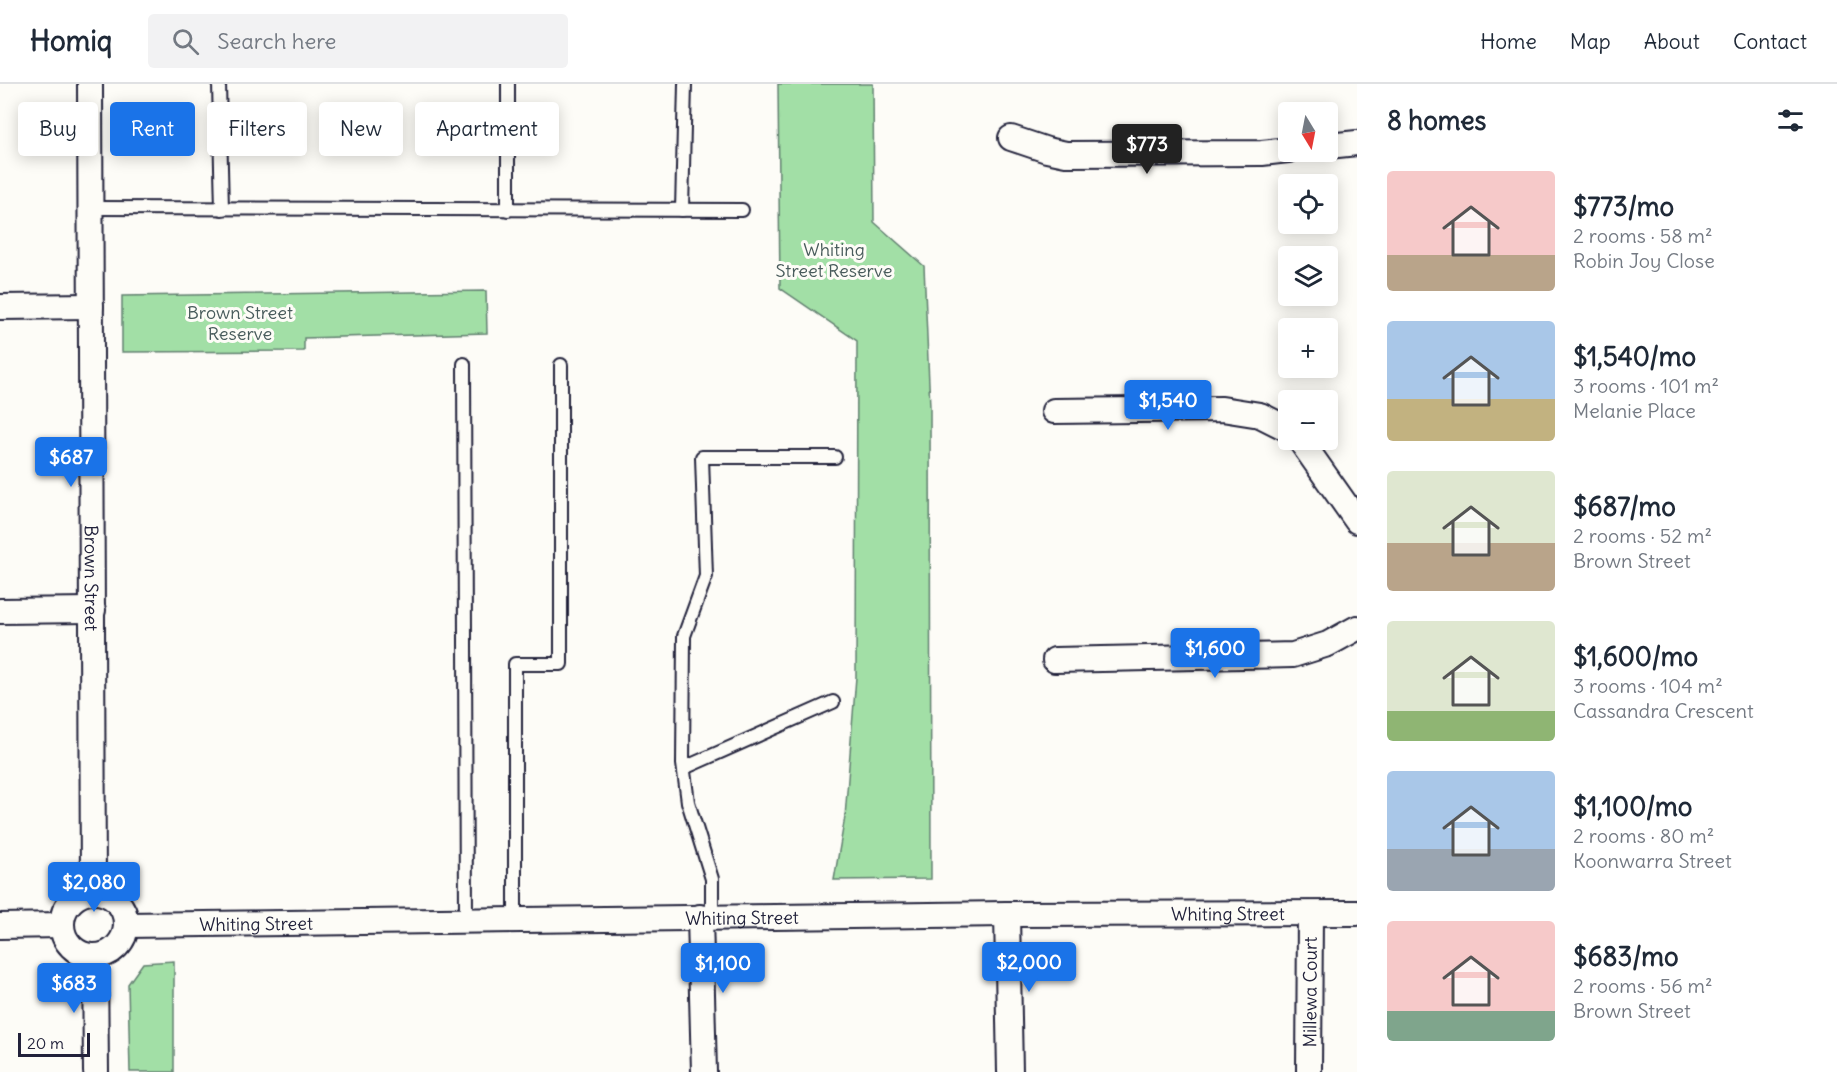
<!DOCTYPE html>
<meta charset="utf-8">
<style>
body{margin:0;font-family:Delius,sans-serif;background:#f2f2f3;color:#1f2937;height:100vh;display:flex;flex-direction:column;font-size:22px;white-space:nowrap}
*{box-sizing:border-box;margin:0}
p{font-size:20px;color:#747a83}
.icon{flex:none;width:33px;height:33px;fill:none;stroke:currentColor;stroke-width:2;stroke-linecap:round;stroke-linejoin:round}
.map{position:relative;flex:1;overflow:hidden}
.side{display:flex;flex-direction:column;background:#fff;width:480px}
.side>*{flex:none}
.guide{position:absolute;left:18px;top:18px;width:570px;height:54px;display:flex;gap:12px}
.needle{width:39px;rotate:170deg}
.tools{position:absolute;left:1278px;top:18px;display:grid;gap:12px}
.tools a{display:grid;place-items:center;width:60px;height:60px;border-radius:6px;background:#fff;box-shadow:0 3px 15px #0003;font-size:30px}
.scale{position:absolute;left:18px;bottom:15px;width:72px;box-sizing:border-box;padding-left:6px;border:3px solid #22223b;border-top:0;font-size:16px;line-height:21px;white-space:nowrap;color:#22223b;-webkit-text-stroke:4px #fdfcf7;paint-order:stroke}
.price{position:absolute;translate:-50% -51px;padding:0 14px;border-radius:6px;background:#1a73e8;color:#fff;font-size:20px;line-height:39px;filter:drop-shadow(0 2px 3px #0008)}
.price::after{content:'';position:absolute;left:50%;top:36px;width:18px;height:14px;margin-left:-9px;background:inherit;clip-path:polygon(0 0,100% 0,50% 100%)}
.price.selected{background:#222;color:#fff}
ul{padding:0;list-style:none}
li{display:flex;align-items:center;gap:18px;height:150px;padding:0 30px}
li span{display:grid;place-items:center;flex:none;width:168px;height:120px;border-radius:6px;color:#555}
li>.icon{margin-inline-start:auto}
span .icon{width:72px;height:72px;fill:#fffc;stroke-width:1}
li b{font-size:26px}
h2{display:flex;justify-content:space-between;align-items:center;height:72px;padding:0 30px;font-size:26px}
.pill{padding:0 21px;border-radius:6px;background:#fff;box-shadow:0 3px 15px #0003;font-size:21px;line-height:54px}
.pill.selected{background:#1a73e8;color:#fff}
header{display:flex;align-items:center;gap:36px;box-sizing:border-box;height:84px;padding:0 30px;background:#fff;border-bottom:2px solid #e0e1e3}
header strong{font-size:28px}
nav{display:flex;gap:33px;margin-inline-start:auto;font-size:21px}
.search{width:420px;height:54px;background:#f2f2f3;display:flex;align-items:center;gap:15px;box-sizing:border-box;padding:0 21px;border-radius:6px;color:#747a83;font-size:22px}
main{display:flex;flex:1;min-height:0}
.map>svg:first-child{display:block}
.green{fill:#a2dfa6;stroke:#628070;stroke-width:1.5}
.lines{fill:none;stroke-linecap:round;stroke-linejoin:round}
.service-casing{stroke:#22223b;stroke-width:16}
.minor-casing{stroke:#22223b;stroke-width:28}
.service{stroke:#fdfcf7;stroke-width:12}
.minor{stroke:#fdfcf7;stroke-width:24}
.labels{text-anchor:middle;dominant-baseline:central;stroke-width:6;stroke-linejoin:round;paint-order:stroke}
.park-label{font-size:18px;fill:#485b5b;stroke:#fdfcf7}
.street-label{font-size:18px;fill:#22223b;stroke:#fdfcf7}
</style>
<header>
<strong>Homiq</strong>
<div class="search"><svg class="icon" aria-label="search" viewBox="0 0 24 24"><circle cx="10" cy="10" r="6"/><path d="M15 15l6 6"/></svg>Search here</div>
<nav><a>Home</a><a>Map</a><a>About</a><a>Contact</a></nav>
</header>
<main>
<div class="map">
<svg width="1357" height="988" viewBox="0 0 1357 988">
<rect width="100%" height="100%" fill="#fdfcf7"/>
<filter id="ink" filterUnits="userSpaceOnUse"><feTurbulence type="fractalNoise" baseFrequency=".0167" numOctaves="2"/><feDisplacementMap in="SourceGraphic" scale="12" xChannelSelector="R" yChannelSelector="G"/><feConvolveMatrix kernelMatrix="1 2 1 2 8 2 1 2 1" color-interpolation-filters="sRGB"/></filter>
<g filter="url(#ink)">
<g class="green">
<polygon points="778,0 873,0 874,138 924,182 930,323 931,795 834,796 845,733 856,593 857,257 780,204"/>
<polygon points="486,207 487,249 304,254 304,267 122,268 122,212"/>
<polygon points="174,877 174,988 130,988 128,900 143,879"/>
</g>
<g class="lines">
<defs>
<g id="service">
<polyline points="219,0 222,125"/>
<polyline points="91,124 742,126"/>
<polyline points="508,126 508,0"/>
<polyline points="682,126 685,0"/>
<polyline points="464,280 466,836"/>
<polyline points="684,684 833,618"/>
<polyline points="712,833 712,795 688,718 683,680 684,552 706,492 702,373 835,373"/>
<polyline points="515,835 515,580 561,580 561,281"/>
</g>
<g id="minor">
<path id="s1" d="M90,0l3,808"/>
<polyline points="1011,54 1047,66 1066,70 1262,69 1288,66"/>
<polyline points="1328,62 1357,59"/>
<polyline points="0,223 91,222"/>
<polyline points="1054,327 1222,325 1260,331 1288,345"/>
<polyline points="1300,356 1357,437"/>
<polyline points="0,527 93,526"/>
<polyline points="1055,576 1293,571 1328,560 1357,544"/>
<circle cx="94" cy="840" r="32"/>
<polyline points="1007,830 1010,988"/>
<polyline points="700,833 704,988"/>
<path id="s2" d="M126,841l881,-11 350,-1"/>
<polyline points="0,842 62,841"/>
<polyline points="95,872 96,988"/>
<path id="s3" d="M1309,988l1,-158"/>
</g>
</defs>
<use href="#service" class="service-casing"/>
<use href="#minor" class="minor-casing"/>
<use href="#service" class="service"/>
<use href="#minor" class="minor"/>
</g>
</g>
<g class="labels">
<g class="park-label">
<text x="834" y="165">Whiting<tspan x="834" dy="21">Street Reserve</tspan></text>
<text x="240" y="228">Brown Street<tspan x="240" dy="21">Reserve</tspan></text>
</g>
<g class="street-label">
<text stroke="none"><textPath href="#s1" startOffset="494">Brown Street</textPath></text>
<text stroke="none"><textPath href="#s2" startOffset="1102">Whiting Street</textPath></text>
<text stroke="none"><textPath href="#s2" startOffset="616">Whiting Street</textPath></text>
<text stroke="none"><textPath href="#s2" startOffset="130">Whiting Street</textPath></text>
<text stroke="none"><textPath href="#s3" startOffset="80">Millewa Court</textPath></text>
</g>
</g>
</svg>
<div class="tools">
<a><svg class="needle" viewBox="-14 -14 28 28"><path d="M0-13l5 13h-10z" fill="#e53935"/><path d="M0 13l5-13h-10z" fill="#747a83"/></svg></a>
<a><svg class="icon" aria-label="locate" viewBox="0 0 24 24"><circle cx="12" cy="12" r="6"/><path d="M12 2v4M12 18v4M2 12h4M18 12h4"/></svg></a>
<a><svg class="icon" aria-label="layers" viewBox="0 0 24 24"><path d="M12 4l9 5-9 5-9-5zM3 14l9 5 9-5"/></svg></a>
<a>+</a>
<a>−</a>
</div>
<div class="scale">20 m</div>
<b class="price selected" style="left:1147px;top:91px">$773</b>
<b class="price" style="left:1168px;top:347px">$1,540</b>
<b class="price" style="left:71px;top:404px">$687</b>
<b class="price" style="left:1215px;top:595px">$1,600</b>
<b class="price" style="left:94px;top:829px">$2,080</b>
<b class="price" style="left:1029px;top:909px">$2,000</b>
<b class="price" style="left:723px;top:910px">$1,100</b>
<b class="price" style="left:74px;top:930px">$683</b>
<div class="guide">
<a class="pill">Buy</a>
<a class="pill selected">Rent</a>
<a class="pill">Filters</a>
<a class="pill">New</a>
<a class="pill">Apartment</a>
</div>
</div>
<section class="side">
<h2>8 homes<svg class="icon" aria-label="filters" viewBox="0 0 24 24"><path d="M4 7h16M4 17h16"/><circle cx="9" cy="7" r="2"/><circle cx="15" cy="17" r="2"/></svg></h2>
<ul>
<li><span style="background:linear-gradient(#f6c9c9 70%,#b9a48a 0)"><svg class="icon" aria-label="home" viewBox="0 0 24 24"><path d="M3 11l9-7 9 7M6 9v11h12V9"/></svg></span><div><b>$773/mo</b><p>2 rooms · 58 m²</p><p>Robin Joy Close</p></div></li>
<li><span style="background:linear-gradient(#a9c7e8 65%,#c2b280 0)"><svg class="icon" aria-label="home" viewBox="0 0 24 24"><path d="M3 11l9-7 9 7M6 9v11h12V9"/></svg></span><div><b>$1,540/mo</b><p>3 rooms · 101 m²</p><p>Melanie Place</p></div></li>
<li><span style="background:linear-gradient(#dfe7d0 60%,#b9a48a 0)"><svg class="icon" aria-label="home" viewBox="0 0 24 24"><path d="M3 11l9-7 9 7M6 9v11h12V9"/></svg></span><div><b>$687/mo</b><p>2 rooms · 52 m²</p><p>Brown Street</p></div></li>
<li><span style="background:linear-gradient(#dfe7d0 75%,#8fb573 0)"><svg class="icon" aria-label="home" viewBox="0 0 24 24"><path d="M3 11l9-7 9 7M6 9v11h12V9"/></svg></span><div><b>$1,600/mo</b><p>3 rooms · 104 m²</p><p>Cassandra Crescent</p></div></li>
<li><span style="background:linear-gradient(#a9c7e8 65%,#9aa5b1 0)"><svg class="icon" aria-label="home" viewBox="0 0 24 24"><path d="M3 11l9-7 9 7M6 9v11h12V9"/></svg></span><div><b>$1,100/mo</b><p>2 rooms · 80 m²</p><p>Koonwarra Street</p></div></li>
<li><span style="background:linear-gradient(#f6c9c9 75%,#7fa58c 0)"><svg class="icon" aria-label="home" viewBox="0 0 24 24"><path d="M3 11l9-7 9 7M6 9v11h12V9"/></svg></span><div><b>$683/mo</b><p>2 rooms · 56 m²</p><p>Brown Street</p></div></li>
</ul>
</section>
</main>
